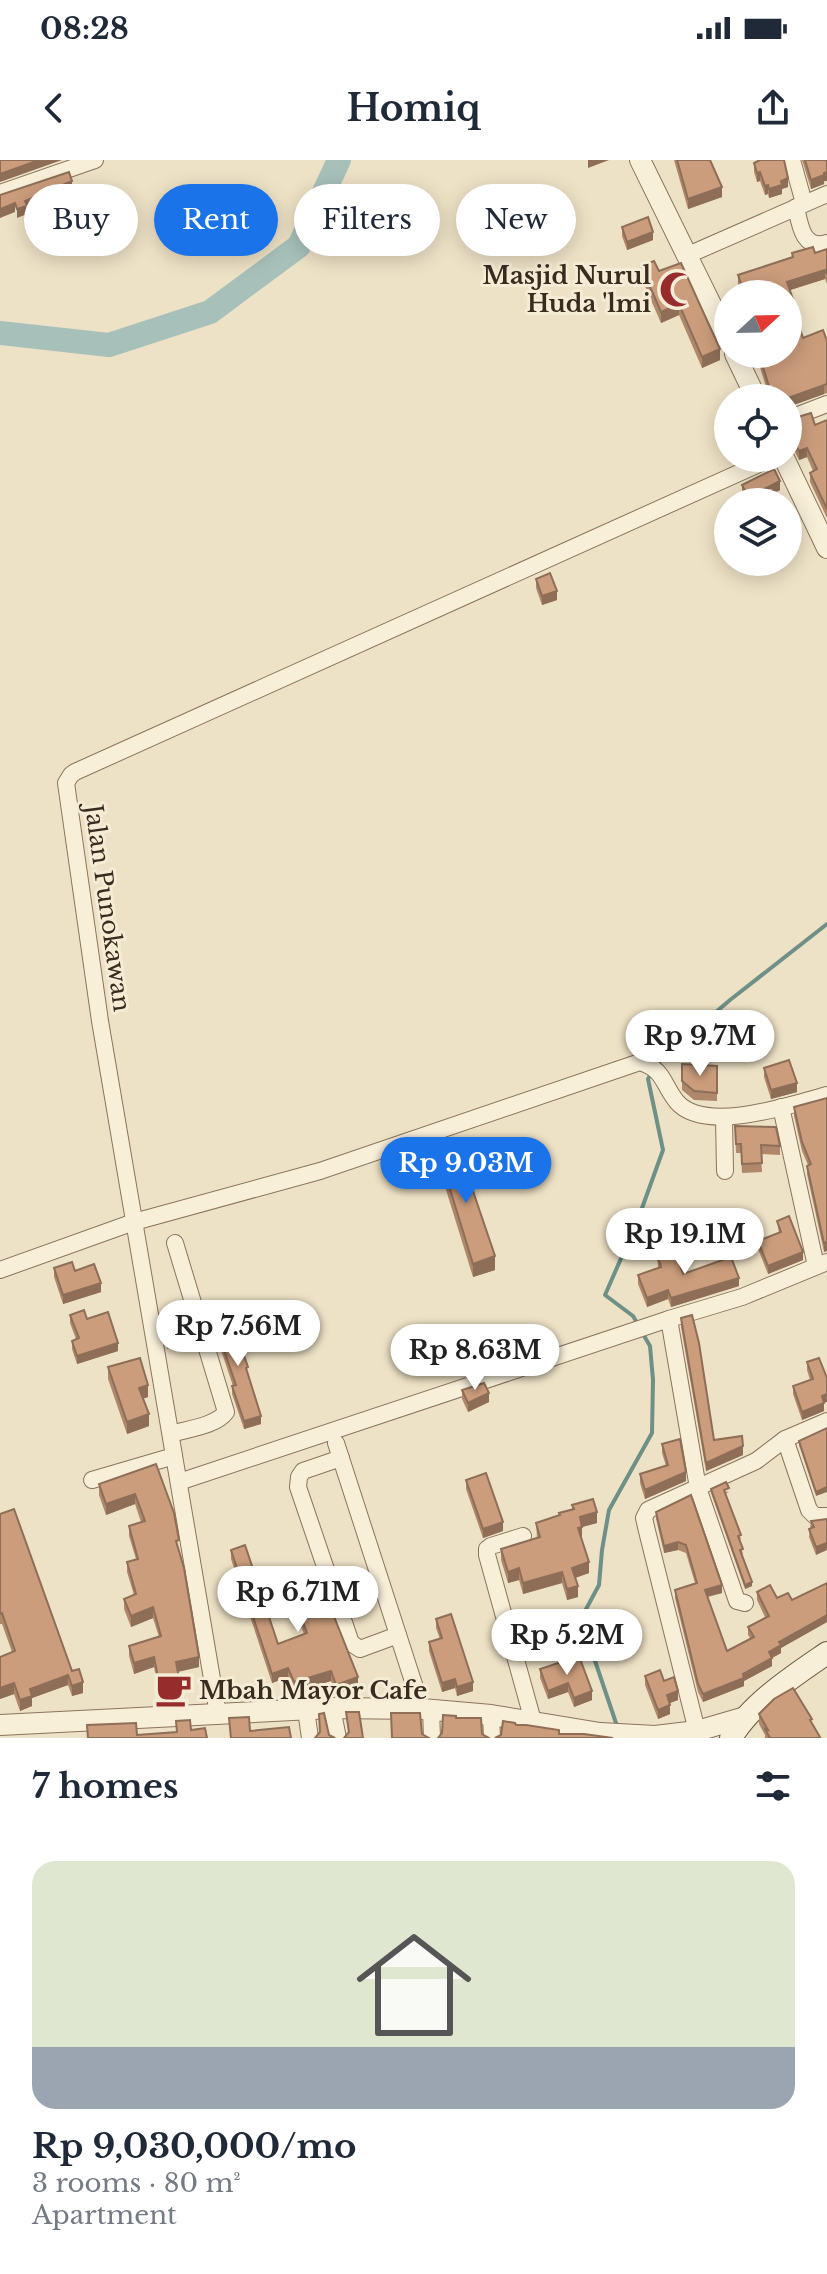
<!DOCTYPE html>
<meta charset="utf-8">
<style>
body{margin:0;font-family:"Libre Baskerville",serif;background:#f6f6f7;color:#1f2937;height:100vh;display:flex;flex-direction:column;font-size:30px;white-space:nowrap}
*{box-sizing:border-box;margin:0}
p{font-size:26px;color:#747a83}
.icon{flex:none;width:44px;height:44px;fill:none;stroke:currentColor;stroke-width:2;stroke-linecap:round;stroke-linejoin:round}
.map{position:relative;height:1578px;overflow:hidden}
.side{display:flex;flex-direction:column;background:#fff;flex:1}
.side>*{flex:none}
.guide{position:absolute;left:24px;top:24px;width:780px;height:72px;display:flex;gap:16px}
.needle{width:52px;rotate:68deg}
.buttons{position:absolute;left:714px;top:120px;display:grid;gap:16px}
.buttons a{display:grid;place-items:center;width:88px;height:88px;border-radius:50%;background:#fff;box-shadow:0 4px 20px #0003;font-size:40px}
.price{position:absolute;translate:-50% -68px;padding:0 18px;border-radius:28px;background:#fff;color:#222;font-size:26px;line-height:52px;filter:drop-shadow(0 2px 4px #0008)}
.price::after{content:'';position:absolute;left:50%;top:48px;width:24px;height:18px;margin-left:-12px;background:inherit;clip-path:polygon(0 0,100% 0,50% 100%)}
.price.current{background:#1a73e8;color:#fff}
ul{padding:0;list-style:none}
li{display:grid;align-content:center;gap:16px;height:424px;padding:0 32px}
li+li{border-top:2px solid #e0e1e3}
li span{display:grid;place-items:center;height:248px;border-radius:24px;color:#555}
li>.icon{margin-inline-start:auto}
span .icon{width:144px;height:144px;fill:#fffc;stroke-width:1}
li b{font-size:34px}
h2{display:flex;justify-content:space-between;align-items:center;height:96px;padding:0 32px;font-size:34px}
.tag{padding:0 28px;border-radius:36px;background:#fff;box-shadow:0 4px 20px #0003;font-size:28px;line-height:72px}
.tag.current{background:#1a73e8;color:#fff}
.status{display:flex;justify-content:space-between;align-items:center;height:56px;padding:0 40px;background:#fff;direction:ltr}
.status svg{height:22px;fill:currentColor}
header{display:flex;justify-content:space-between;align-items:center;height:104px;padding:0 32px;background:#fff;font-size:36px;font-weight:700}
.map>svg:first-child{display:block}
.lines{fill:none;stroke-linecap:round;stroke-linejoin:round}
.stream{stroke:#6e9087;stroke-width:4}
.river{stroke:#a7c1ba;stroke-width:24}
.minor-casing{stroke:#89745c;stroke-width:18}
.tertiary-casing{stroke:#89745c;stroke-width:22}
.secondary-casing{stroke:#6b553f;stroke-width:24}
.minor{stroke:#f8efd9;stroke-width:16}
.tertiary{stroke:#f8efd9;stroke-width:20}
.secondary{stroke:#f8efd9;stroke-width:22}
.wall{fill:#af876b}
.shaded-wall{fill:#8e6e57}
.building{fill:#cb9d7c;stroke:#8e6e57;stroke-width:2}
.labels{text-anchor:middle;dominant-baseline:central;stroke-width:6;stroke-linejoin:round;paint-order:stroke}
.poi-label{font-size:24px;font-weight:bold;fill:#392c1f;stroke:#f5ecd5;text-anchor:end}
.street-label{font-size:24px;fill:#392c1f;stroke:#f5ecd5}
</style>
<div class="status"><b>08:28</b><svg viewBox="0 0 49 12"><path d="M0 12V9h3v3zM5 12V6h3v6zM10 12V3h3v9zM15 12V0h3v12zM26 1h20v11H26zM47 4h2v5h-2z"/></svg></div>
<header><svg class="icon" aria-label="back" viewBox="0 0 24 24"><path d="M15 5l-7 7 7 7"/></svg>Homiq<svg class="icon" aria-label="share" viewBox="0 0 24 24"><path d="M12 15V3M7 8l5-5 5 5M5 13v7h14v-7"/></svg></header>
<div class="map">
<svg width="827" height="1578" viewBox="0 0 827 1578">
<rect width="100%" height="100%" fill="#eee2c6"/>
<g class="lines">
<g class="stream">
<polyline points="657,905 661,899 730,840 827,764"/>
<polyline points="639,1166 633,1156 605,1135 637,1062 663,990 648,919 652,912"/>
<polyline points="617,1566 590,1486 585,1451 599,1425 602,1390 609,1350 652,1273 653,1220 650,1186 643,1174"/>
</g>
<polyline class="river" points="0,173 109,185 210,152 299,86 339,0"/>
<defs>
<g id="minor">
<polyline points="792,0 804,43"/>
<polyline points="0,33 95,0"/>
<path d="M796,47c4,19 7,43 31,36"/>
<polyline points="688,95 827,34"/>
<polyline points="788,259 827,244"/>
<polyline points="781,947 816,1106"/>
<polyline points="724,958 725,1011"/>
<path d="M0,1110l134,-48 186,-51 320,-109c24,7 23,23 37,40 28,32 114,3 150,-7"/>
<path d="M171,1274c16,-5 45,-8 55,-22l-51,-169"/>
<polyline points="785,1279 827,1261"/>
<polyline points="336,1283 422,1549"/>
<polyline points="341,1298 303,1311 299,1317 298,1327 351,1483 360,1489 398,1475"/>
<polyline points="92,1320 174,1296"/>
<polyline points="179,1322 669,1159"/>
<polyline points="523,1376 491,1386 487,1389 487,1395 533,1561"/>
<polyline points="745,1443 737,1441 698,1328 669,1159 742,1137 827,1102"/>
<polyline points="332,1548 338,1578"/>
<polyline points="431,1549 432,1578"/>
<polyline points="306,1550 310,1578"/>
<polyline points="218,1554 100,861 66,623 71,615 75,612 772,298"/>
<polyline points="491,1555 492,1578"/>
<polyline points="697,1571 647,1371 644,1358 648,1350 756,1301 785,1279 809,1350 815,1356 827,1356"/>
</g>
<g id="tertiary">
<polyline points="640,0 728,179"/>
<polyline points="735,194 756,238"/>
<polyline points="784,298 827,388"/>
<polyline points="0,1565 332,1548 422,1549 491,1555 600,1573 655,1576 697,1571 745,1557"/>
</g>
<path id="secondary" d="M731,1578c19,-34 64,-63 96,-85"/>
</defs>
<use href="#minor" class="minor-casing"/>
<use href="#tertiary" class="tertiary-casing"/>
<use href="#secondary" class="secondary-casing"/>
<use href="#minor" class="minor"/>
<use href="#tertiary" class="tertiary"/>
<use href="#secondary" class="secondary"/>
</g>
<g class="wall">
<polygon points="674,0 710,0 722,37 688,49"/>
<polygon points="757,0 784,0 788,27 782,29 782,34 769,38 768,34 765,35 760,21 757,22 754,12 754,3 757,2"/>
<polygon points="802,0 827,0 824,24 811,29"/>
<polygon points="622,67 653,80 627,90 622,76"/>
<polygon points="827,89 827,124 825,119 790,130 794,151 803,178 827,181 827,233 788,247 788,238 769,237 756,194 788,194 788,134 741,134 738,124 738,115 792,97 792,93 815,93"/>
<polygon points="641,106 659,111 720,200 702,208 679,155 661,163 641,117"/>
<polygon points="788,260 815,265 827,260 827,358 810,322 810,313 813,311 807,297 799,300 795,292 788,285"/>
<polygon points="742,325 780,330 757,342 746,342 742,334"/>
<polygon points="536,419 557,440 542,445 536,428"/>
<polygon points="682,904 717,906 717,941 694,940 682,930"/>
<polygon points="764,908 797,932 771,939 764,917"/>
<polygon points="827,938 824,1092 807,1014 808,1005 802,991 794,956 794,947"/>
<polygon points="735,966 780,986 780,995 761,994 762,1012 742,1013 741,993 736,993"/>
<polygon points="438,990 495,1110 473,1117 438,1004"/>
<polygon points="777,1061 803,1100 768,1114 758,1089 758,1081 779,1073"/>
<polygon points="689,1064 719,1076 694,1086 689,1073"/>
<polygon points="657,1094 683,1114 739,1126 671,1147 668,1139 647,1147 638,1124 638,1115 658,1108"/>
<polygon points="54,1108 75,1111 101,1132 63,1144 54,1117"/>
<polygon points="70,1155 87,1159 118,1191 77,1204 72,1189 72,1181 76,1179 70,1163"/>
<polygon points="213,1158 248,1213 261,1264 244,1269 232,1234 232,1226 233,1226 213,1166"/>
<polygon points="681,1158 714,1280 743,1295 706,1311 681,1167"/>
<polygon points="807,1202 824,1243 824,1251 802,1260 793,1234 793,1226 810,1220 807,1210"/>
<polygon points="108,1207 148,1237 143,1238 149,1266 127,1274 108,1219"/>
<polygon points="462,1230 489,1242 468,1252 462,1239"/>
<polygon points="827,1268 816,1336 799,1285 799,1281"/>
<polygon points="662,1284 686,1321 645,1339 640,1323 640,1314 666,1306 662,1293"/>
<polygon points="156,1304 179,1390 199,1507 178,1512 181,1528 181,1539 161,1543 154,1507 134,1514 129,1496 129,1486 159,1477 153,1458 131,1467 124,1449 124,1439 134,1435 127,1412 127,1402 136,1399 129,1376 129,1366 141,1362 135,1344 106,1355 99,1335 99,1324"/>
<polygon points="466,1320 503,1371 483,1378 466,1329"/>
<polygon points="711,1329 729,1332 725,1334 741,1379 739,1380 743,1394 742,1394 752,1426 745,1429 711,1333"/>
<polygon points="691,1335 722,1433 708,1437 727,1491 750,1478 748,1475 748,1467 765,1457 757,1440 757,1432 792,1440 827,1423 827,1462 781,1488 781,1493 772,1498 772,1506 744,1521 744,1526 703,1542 698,1532 675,1438 675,1430 695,1423 686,1393 678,1390 664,1393 656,1359 656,1352"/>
<polygon points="572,1345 597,1363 582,1367 582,1378 581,1378 589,1413 575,1418 578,1437 567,1440 562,1423 523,1434 519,1420 508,1423 501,1400 501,1389 537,1378 536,1363 559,1356 572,1349"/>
<polygon points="0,1354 83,1533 72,1536 68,1525 32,1538 32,1546 20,1551 14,1534 0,1539 0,1497 12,1492 2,1464 0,1464"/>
<polygon points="827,1359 816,1395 809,1377 811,1361"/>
<polygon points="231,1390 278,1484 304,1474 298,1459 298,1449 358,1526 336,1535 331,1521 294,1532 288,1517 272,1523 231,1399"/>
<polygon points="436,1459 473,1531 457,1536 455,1528 442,1532 429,1491 429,1482 440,1479 436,1468"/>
<polygon points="579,1496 592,1540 574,1547 568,1532 548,1539 540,1518 540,1509"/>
<polygon points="645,1516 664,1521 678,1540 670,1543 670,1554 658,1559 645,1525"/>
<polygon points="759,1554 812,1563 820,1578 765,1578 765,1575 759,1564"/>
</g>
<g class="shaded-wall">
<polygon points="39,0 62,0 0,22 0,14"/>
<polygon points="588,0 609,0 588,8"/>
<polygon points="760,12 760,21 757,22 757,13"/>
<polygon points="827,12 827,21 824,21 824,24 811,29 811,20"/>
<polygon points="788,18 788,27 782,29 782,34 769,38 769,29 781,21"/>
<polygon points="72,21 72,29 27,49 27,54 17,58 17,49 25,41"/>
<polygon points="768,25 768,34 765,35 765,26"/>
<polygon points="722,27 722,37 688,49 688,39"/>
<polygon points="15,43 15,52 0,58 0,49"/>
<polygon points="653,72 653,80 627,90 627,82"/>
<polygon points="825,110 825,119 787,131 787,122"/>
<polygon points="679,144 679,155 661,163 661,152"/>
<polygon points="720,189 720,200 702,208 702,197"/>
<polygon points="824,224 824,234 788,247 788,238"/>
<polygon points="807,288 807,297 799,300 799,291"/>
<polygon points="780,321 780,330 757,342 748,342 748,337"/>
<polygon points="557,431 557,440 542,445 542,436"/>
<polygon points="797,923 797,932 771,939 771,930"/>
<polygon points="719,1067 719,1076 694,1086 694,1077"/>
<polygon points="827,1082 827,1091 824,1092 824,1083"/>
<polygon points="803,1092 803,1100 768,1114 768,1106"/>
<polygon points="495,1096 495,1110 473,1117 473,1104"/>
<polygon points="739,1118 739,1126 671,1147 671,1138"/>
<polygon points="101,1123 101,1132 63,1144 63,1135"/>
<polygon points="668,1130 668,1139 647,1147 647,1138"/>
<polygon points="181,1176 181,1185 167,1189 167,1180"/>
<polygon points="118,1183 118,1191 77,1204 77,1196"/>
<polygon points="148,1225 148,1237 139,1240 139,1228"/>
<polygon points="489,1233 489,1242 468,1252 468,1243"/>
<polygon points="827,1234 827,1242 824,1243 824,1251 802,1260 802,1252 822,1236"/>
<polygon points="149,1254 149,1266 127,1274 127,1262"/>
<polygon points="261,1256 261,1264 244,1269 244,1261"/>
<polygon points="743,1286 743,1295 706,1311 706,1303"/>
<polygon points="686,1312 686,1321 645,1339 645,1330"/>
<polygon points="827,1327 827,1332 816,1336 816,1332"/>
<polygon points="135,1334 135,1344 106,1355 106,1344"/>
<polygon points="597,1352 597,1363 582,1367 582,1378 578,1379 578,1368 580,1357"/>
<polygon points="503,1362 503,1371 483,1378 483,1369"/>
<polygon points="678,1382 678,1390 664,1393 664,1386"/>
<polygon points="827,1383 827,1390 816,1395 816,1387"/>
<polygon points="589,1402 589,1413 572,1419 572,1408"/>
<polygon points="519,1408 519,1420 508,1423 508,1412"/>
<polygon points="562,1412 562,1423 523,1434 523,1423"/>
<polygon points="752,1422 752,1426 745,1429 745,1425"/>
<polygon points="722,1425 722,1433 705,1437 705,1430"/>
<polygon points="578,1426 578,1437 567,1440 567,1429"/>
<polygon points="153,1447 153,1458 131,1467 131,1456"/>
<polygon points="827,1455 827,1462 781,1488 781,1493 772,1498 772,1506 744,1521 744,1526 703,1542 703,1534 743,1514 769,1492 779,1482"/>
<polygon points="154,1497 154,1507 134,1514 134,1503"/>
<polygon points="199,1497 199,1507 176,1512 176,1502"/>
<polygon points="288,1508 288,1517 272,1523 272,1514"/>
<polygon points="331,1511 331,1521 294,1532 294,1522"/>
<polygon points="68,1515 68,1525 32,1538 32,1546 20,1551 20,1540 30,1529"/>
<polygon points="358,1517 358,1526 336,1535 336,1525"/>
<polygon points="455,1519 455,1528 442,1532 442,1523"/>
<polygon points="83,1522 83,1533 72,1536 72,1526"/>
<polygon points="473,1522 473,1531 457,1536 457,1527"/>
<polygon points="14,1523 14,1534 0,1539 0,1528"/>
<polygon points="568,1523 568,1532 548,1539 548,1531"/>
<polygon points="592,1531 592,1540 574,1547 574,1538"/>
<polygon points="678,1531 678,1540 667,1544 667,1535"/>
<polygon points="670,1545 670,1554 658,1559 658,1550"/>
</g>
<g class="building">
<polygon points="0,0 39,0 0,14"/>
<polygon points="677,0 710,0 722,27 688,39"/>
<polygon points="760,0 784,0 788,18 781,21 782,25 769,29 768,25 765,26 760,12 757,13 754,3"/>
<polygon points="805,0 827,0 827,12 824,13 824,15 811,20"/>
<polygon points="69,12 72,21 25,41 27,46 17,49 15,43 0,49 0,35"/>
<polygon points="648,57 653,72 627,82 622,67"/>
<polygon points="813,87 815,93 827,89 827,114 825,110 787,122 794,142 791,143 803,178 823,170 827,181 827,224 788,238 770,238 769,237 772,236 759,194 788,194 788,134 745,134 738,115 793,97 792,93"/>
<polygon points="654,101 659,111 681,103 720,189 702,197 679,144 661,152 641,106"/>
<polygon points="811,253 815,265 827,260 827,349 810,313 817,309 807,288 799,291 795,283 788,275 788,260"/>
<polygon points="774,309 780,321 748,337 742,325"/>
<polygon points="550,413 557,431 542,436 536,419"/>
<polygon points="789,900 797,923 771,930 764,908"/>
<polygon points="682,904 717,906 717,933 694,931 682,921"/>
<polygon points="827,938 827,1082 824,1083 807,1006 811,1004 802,982 794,947"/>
<polygon points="735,966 776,967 780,986 761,985 762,1003 742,1004 741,984 736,984"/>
<polygon points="457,984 495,1096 473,1104 438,990"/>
<polygon points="714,1054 719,1067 694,1077 689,1064"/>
<polygon points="789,1056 803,1092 768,1106 758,1081 781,1072 777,1061"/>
<polygon points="674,1089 683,1114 731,1097 739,1118 671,1138 668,1130 647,1138 638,1115 661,1107 657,1094"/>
<polygon points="72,1102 75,1111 94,1104 101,1123 63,1135 54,1108"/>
<polygon points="84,1150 87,1159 108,1152 118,1183 77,1196 72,1181 79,1178 70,1155"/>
<polygon points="229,1153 248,1207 246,1208 261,1256 244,1261 232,1226 236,1225 213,1158"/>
<polygon points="692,1155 699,1183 714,1280 742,1276 743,1286 706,1303 681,1158"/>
<polygon points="176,1156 181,1176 167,1180 163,1159"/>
<polygon points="140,1198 148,1225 139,1228 149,1254 127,1262 108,1207"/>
<polygon points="819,1198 827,1218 827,1234 822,1236 824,1243 802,1252 793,1226 813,1219 807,1202"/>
<polygon points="484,1223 489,1233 468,1243 462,1230"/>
<polygon points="827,1268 827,1327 816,1332 799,1281"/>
<polygon points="680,1279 686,1312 645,1330 640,1314 668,1305 662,1284"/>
<polygon points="156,1304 174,1353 179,1380 176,1381 184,1408 199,1497 176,1502 181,1528 161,1532 154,1497 134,1503 129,1486 161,1476 153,1447 131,1456 124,1439 136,1434 127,1402 138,1399 129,1366 145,1361 135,1334 106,1344 99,1324"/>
<polygon points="486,1313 503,1362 483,1369 466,1320"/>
<polygon points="726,1322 729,1328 724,1330 741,1375 738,1376 743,1389 740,1390 752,1422 745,1425 711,1329"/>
<polygon points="691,1335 722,1425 705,1430 727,1491 754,1477 748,1467 769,1456 757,1432 770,1425 777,1438 788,1433 792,1440 827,1423 827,1455 779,1482 781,1485 769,1492 772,1498 743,1514 744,1518 703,1534 698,1524 675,1430 697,1423 686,1385 678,1382 664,1386 656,1352"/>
<polygon points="593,1339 597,1352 580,1357 582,1367 578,1368 589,1402 572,1408 578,1426 567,1429 562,1412 523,1423 519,1408 508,1412 501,1389 540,1377 536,1363 560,1355 559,1353 574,1349 572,1345"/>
<polygon points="14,1349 72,1511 79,1509 83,1522 72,1526 68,1515 30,1529 32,1536 20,1540 14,1523 0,1528 0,1497 15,1491 2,1453 0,1454 0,1354"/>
<polygon points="827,1359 827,1383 816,1387 809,1369 814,1367 811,1361"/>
<polygon points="245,1385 278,1484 307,1473 298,1449 327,1439 358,1517 336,1525 331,1511 294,1522 288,1508 272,1514 231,1390"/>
<polygon points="451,1454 473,1522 457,1527 455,1519 442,1523 429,1482 442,1478 436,1459"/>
<polygon points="579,1496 592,1531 574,1538 568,1523 548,1531 540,1509"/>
<polygon points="660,1510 664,1521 674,1517 678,1531 667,1535 670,1545 658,1550 645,1516"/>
<polygon points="793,1528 812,1559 810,1560 820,1577 818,1578 770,1578 765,1569 768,1570 759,1554 774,1539"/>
<polygon points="346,1552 359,1552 363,1578 344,1578 349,1572"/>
<polygon points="324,1553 329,1575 335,1578 315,1578 320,1572 319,1554"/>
<polygon points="391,1553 420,1553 422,1574 429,1578 392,1578"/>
<polygon points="443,1555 456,1556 456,1558 481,1558 482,1574 489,1578 438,1578 442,1573"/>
<polygon points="249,1557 250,1571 289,1567 291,1578 231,1578 229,1558"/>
<polygon points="190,1560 191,1570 205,1568 207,1578 88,1578 87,1565 136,1563 137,1575 177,1572 176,1561"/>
<polygon points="503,1561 515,1563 516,1565 526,1565 559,1570 559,1574 584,1574 613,1578 495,1578 501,1575"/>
</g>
<defs>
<symbol id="mosque-bare" viewBox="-9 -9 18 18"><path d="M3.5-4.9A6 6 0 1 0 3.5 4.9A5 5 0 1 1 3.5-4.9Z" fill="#972c2d" stroke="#f5ecd5" stroke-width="2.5" paint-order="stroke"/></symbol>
<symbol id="cafe-bare" viewBox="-9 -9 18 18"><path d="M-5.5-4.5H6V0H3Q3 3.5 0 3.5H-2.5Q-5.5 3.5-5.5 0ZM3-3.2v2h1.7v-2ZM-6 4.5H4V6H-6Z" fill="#972c2d" stroke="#f5ecd5" stroke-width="2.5" paint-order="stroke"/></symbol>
</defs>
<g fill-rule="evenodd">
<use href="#mosque-bare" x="652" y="104" width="51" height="51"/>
<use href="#cafe-bare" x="148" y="1504" width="51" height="51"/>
</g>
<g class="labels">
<g class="poi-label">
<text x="651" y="115">Masjid Nurul<tspan x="651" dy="28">Huda 'lmi</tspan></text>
<text x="199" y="1530" text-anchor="start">Mbah Mayor Cafe</text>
</g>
<g class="street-label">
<text transform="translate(108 748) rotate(82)">Jalan Punokawan</text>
</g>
</g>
</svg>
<div class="buttons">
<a><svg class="needle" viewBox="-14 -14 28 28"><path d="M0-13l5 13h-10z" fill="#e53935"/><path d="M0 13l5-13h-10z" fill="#747a83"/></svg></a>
<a><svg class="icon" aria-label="locate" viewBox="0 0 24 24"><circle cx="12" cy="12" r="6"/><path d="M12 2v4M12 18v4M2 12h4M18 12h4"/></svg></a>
<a><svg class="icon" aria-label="layers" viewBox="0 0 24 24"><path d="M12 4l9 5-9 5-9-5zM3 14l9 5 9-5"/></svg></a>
</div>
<b class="price" style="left:700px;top:918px">Rp 9.7M</b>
<b class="price current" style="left:466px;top:1045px">Rp 9.03M</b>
<b class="price" style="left:685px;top:1116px">Rp 19.1M</b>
<b class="price" style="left:238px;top:1208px">Rp 7.56M</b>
<b class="price" style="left:475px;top:1232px">Rp 8.63M</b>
<b class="price" style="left:298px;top:1474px">Rp 6.71M</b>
<b class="price" style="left:567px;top:1517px">Rp 5.2M</b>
<div class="guide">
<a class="tag">Buy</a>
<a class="tag current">Rent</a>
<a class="tag">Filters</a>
<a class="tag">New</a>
</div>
</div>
<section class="side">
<h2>7 homes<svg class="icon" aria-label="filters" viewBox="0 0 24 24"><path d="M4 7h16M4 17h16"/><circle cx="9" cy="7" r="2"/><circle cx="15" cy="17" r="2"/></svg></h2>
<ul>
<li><span style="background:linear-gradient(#dfe7d0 75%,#9aa5b1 0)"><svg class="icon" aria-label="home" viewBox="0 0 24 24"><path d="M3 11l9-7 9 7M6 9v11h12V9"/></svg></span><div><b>Rp 9,030,000/mo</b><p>3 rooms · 80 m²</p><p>Apartment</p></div></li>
</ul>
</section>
